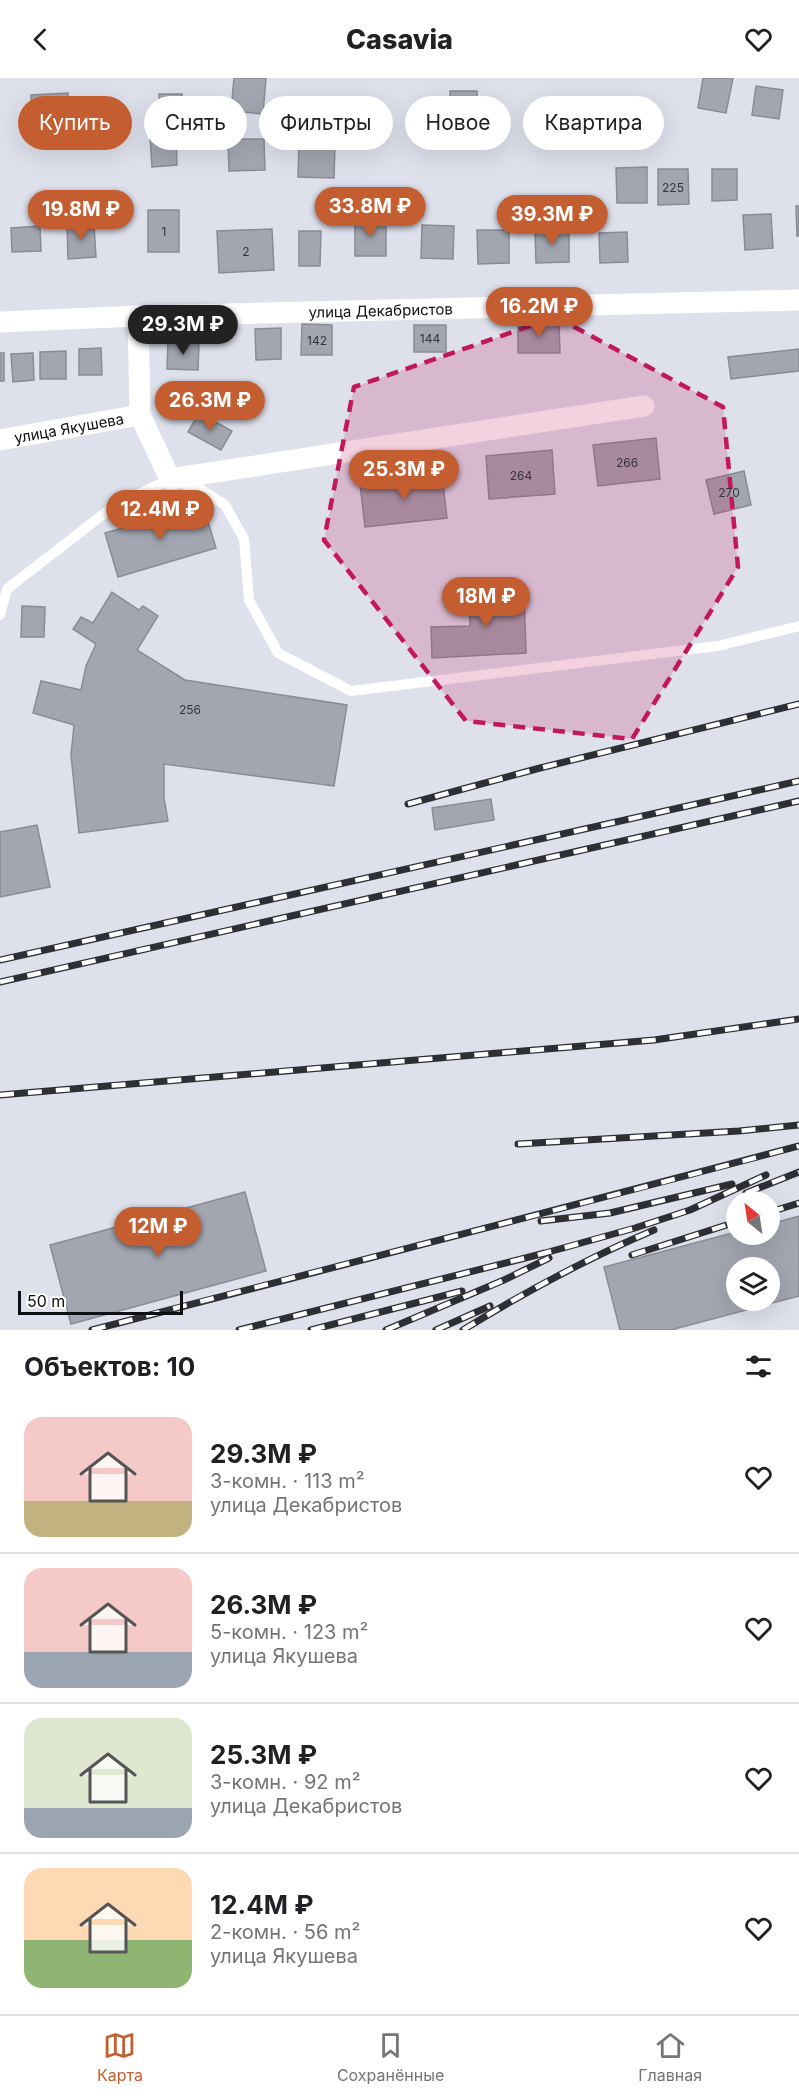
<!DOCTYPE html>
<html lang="ru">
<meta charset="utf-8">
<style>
body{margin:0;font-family:Inter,sans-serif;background:#f2f2f2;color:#202124;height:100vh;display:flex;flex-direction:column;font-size:22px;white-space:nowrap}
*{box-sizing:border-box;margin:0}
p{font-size:20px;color:#757577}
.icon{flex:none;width:33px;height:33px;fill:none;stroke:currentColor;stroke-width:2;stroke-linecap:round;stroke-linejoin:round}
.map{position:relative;height:1252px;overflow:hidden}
.sheet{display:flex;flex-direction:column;background:#fff;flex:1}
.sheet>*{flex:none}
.guide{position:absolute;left:18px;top:18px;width:764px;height:54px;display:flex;gap:12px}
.needle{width:39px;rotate:330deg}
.buttons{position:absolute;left:726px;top:1113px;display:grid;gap:12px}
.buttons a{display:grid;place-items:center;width:54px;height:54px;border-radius:50%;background:#fff;box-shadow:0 6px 24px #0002;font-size:30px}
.scale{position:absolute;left:18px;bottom:15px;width:165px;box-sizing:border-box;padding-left:6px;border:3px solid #0e0f13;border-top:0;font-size:16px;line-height:21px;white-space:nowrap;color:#0e0f13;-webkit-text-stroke:4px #fff;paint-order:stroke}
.price{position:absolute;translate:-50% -51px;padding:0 14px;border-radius:21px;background:#c45d2f;color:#fff;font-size:20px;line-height:39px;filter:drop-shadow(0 2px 3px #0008)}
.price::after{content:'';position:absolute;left:50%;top:36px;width:18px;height:14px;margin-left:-9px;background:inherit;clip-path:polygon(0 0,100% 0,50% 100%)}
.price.active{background:#222;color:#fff}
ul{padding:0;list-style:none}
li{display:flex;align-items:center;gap:18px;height:150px;padding:0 24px}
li+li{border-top:2px solid #e0e0e0}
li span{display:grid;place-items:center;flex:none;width:168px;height:120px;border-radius:18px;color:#555}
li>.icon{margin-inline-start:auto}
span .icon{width:72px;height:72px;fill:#fffc;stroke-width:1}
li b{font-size:26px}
h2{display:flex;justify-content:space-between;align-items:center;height:72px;padding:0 24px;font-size:26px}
.tag{padding:0 21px;border-radius:27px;background:#fff;box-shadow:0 6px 24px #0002;font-size:21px;line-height:54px}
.tag.active{background:#c45d2f;color:#fff}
header{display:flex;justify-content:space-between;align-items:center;height:78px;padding:0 24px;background:#fff;font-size:27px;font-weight:800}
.menu{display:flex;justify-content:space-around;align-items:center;height:84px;border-top:2px solid #e0e0e0;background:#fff;font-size:16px;color:#757577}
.menu a{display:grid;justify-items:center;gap:3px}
.menu .active{color:#c45d2f}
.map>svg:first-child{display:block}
.building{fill:#a3a5b0;stroke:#8a8b97;stroke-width:1.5;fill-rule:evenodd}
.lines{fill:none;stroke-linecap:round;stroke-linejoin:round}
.lane{stroke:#fff;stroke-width:10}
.street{stroke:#fff;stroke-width:21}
.rail-casing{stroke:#2e2f34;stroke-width:7}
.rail{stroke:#fff;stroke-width:4.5;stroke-dasharray:14;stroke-linecap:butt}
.marked{fill:#c2185b;fill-opacity:0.2;stroke:#c2185b;stroke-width:4.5;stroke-dasharray:12 8;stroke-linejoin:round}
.labels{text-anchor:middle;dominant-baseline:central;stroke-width:4.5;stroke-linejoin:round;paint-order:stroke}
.number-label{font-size:12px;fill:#33343a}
.street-label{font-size:15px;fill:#0e0f13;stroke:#fff}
</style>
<header><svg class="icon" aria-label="back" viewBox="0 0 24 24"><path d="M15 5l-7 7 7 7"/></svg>Casavia<svg class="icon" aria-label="heart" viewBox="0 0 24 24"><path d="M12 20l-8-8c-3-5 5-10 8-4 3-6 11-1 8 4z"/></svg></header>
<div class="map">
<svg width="799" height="1252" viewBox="0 0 799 1252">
<rect width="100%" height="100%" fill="#dee0ec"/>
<g class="building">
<polygon points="234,0 266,0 263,36 231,33"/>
<polygon points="703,0 733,0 726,35 698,30"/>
<polygon points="756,8 783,12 779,41 752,37"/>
<polygon points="450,13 477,13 477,42 450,43"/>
<polygon points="68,15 69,46 32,48 31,17"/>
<polygon points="159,16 182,16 183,43 160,43"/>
<polygon points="176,57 177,87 152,89 150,59"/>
<polygon points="228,61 264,61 265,92 229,93"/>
<polygon points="299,67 335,68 334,100 298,99"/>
<polygon points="647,89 647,125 617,125 616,90"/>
<polygon points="658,91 688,91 689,126 658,127"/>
<polygon points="712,91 737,91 737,122 712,123"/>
<polygon points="796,128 799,128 799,158 797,158"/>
<rect x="148" y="132" width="31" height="42"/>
<polygon points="771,136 773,170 745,172 743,137"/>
<rect x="355" y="143" width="31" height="35"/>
<polygon points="94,146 96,179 68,181 67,147"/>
<polygon points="422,147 454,148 453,181 421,180"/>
<polygon points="40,148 41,173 12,174 11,150"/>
<polygon points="272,151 274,192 219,195 217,153"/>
<polygon points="477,152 509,152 509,185 478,186"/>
<polygon points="569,152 569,184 536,185 535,153"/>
<polygon points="299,153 321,153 320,188 299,188"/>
<polygon points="627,154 628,184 600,185 599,155"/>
<polygon points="559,244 560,275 518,275 518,245"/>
<polygon points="302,246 332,247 332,277 301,277"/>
<rect x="414" y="247" width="32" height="27"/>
<polygon points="281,250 281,281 256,282 255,251"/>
<polygon points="168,263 199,264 198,292 167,291"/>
<polygon points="101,270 102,297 79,297 79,271"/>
<polygon points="799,271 799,293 731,301 728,279"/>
<polygon points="66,273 66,301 40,301 40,274"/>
<rect x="0" y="275" width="4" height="28"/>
<polygon points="33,275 34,302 13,304 11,276"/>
<polygon points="199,335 232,353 221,372 188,354"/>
<polygon points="656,360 660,401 598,408 593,367"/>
<polygon points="552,372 555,416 489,421 486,378"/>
<polygon points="744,393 751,427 714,436 706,402"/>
<polygon points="442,397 447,440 365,449 360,406"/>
<polygon points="203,427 216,470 118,499 105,455"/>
<polygon points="524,512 526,575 432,580 431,549 470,548 469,515"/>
<polygon points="112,514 139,532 143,528 158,538 137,572 185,602 347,627 334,708 164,686 164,720 168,743 79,755 71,677 74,647 33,635 41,603 81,612 86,588 96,566 73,551 81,539 93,545"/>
<polygon points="22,528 45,529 44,559 21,559"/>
<polygon points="491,721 494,742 435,752 432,730"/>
<polygon points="37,747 50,809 0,819 0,754"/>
<polygon points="245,1114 266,1193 71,1246 50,1167"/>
<path d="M799,1138v80l-128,34h-51l-16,-63 132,-35v2h34v-10zM736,1190h34v32h-34z"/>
</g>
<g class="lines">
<polyline class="lane" points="0,537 7,511 114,428 170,401 202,412 225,427 244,461 249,522 278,575 351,613 718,568 799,548"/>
<g class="street">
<polyline points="138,238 140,337 170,401 644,328"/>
<path id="s1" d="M0,244l138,-6 661,-16"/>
<path id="s2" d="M0,362l140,-25"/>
</g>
<defs>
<g id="rail">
<polyline points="408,726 540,690 799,626"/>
<polyline points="0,882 799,703"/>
<polyline points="0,904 799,723"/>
<polyline points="0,1017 654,962 799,941"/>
<polyline points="518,1066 739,1053 799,1047"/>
<polyline points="746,1115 799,1094"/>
<polyline points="770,1134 799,1125"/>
<polyline points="541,1143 610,1135 732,1106"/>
<polyline points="632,1177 736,1144"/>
<path d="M92,1252c235,-62 472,-121 707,-184"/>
<polyline points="239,1252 545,1175 635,1150 690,1132 766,1097"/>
<polyline points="311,1252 462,1213"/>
<polyline points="386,1252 504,1202 549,1180"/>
<polyline points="436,1252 490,1228"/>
<path d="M463,1252c62,-38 125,-72 191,-100"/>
</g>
</defs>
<use href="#rail" class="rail-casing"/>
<use href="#rail" class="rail"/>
</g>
<path class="marked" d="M556,239l167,90 15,160 -106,172 -166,-18 -142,-181 30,-153z"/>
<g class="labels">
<g class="number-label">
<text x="673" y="109">225</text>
<text x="164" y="153">1</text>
<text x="246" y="173">2</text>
<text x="430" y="260">144</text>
<text x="317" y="262">142</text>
<text x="627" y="384">266</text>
<text x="521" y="397">264</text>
<text x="729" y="414">270</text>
<text x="190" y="631">256</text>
</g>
<g class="street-label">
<text stroke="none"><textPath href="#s1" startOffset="381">улица Декабристов</textPath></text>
<text stroke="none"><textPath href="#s2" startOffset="70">улица Якушева</textPath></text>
</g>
</g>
</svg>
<div class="buttons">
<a><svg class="needle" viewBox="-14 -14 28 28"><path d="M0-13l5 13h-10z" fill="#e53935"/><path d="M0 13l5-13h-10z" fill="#757577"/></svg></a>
<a><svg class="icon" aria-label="layers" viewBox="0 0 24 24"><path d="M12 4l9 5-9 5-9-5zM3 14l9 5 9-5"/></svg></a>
</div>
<div class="scale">50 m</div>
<b class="price" style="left:370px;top:160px">33.8M ₽</b>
<b class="price" style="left:81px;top:163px">19.8M ₽</b>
<b class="price" style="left:552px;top:168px">39.3M ₽</b>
<b class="price" style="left:539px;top:260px">16.2M ₽</b>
<b class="price active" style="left:183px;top:278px">29.3M ₽</b>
<b class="price" style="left:210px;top:354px">26.3M ₽</b>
<b class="price" style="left:404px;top:423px">25.3M ₽</b>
<b class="price" style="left:160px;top:463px">12.4M ₽</b>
<b class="price" style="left:486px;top:550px">18M ₽</b>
<b class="price" style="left:158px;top:1180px">12M ₽</b>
<div class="guide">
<a class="tag active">Купить</a>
<a class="tag">Снять</a>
<a class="tag">Фильтры</a>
<a class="tag">Новое</a>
<a class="tag">Квартира</a>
</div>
</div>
<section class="sheet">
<h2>Объектов: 10<svg class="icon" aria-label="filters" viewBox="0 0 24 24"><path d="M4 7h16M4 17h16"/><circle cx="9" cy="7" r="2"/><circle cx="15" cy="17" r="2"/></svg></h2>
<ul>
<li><span style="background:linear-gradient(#f6c9c9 70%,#c2b280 0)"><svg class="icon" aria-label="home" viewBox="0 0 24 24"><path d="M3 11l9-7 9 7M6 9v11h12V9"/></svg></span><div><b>29.3M ₽</b><p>3-комн. · 113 m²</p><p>улица Декабристов</p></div><svg class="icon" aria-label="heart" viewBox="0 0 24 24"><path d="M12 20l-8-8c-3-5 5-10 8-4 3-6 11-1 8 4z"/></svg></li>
<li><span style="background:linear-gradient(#f6c9c9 70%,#9aa5b1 0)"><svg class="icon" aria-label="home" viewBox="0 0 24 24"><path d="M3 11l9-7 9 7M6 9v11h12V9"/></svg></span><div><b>26.3M ₽</b><p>5-комн. · 123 m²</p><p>улица Якушева</p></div><svg class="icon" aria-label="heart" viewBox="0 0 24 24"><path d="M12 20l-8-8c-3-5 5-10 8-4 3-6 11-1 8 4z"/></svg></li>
<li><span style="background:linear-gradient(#dfe7d0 75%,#9aa5b1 0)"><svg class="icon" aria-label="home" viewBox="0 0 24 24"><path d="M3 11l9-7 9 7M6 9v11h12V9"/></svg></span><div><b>25.3M ₽</b><p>3-комн. · 92 m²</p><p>улица Декабристов</p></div><svg class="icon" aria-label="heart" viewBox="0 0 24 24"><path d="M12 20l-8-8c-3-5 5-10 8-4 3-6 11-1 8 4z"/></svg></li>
<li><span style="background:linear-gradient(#ffd9b3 60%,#8fb573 0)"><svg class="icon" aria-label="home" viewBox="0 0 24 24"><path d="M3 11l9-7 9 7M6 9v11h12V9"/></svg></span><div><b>12.4M ₽</b><p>2-комн. · 56 m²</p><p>улица Якушева</p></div><svg class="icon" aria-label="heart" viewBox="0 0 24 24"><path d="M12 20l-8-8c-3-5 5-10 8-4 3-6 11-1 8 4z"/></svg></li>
</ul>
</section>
<nav class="menu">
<a class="active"><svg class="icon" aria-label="map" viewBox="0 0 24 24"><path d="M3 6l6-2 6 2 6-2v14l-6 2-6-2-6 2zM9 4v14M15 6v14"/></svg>Карта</a>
<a><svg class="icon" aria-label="saved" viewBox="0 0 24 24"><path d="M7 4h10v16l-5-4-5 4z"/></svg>Сохранённые</a>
<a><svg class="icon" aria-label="home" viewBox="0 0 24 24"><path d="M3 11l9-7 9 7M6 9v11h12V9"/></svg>Главная</a>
</nav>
